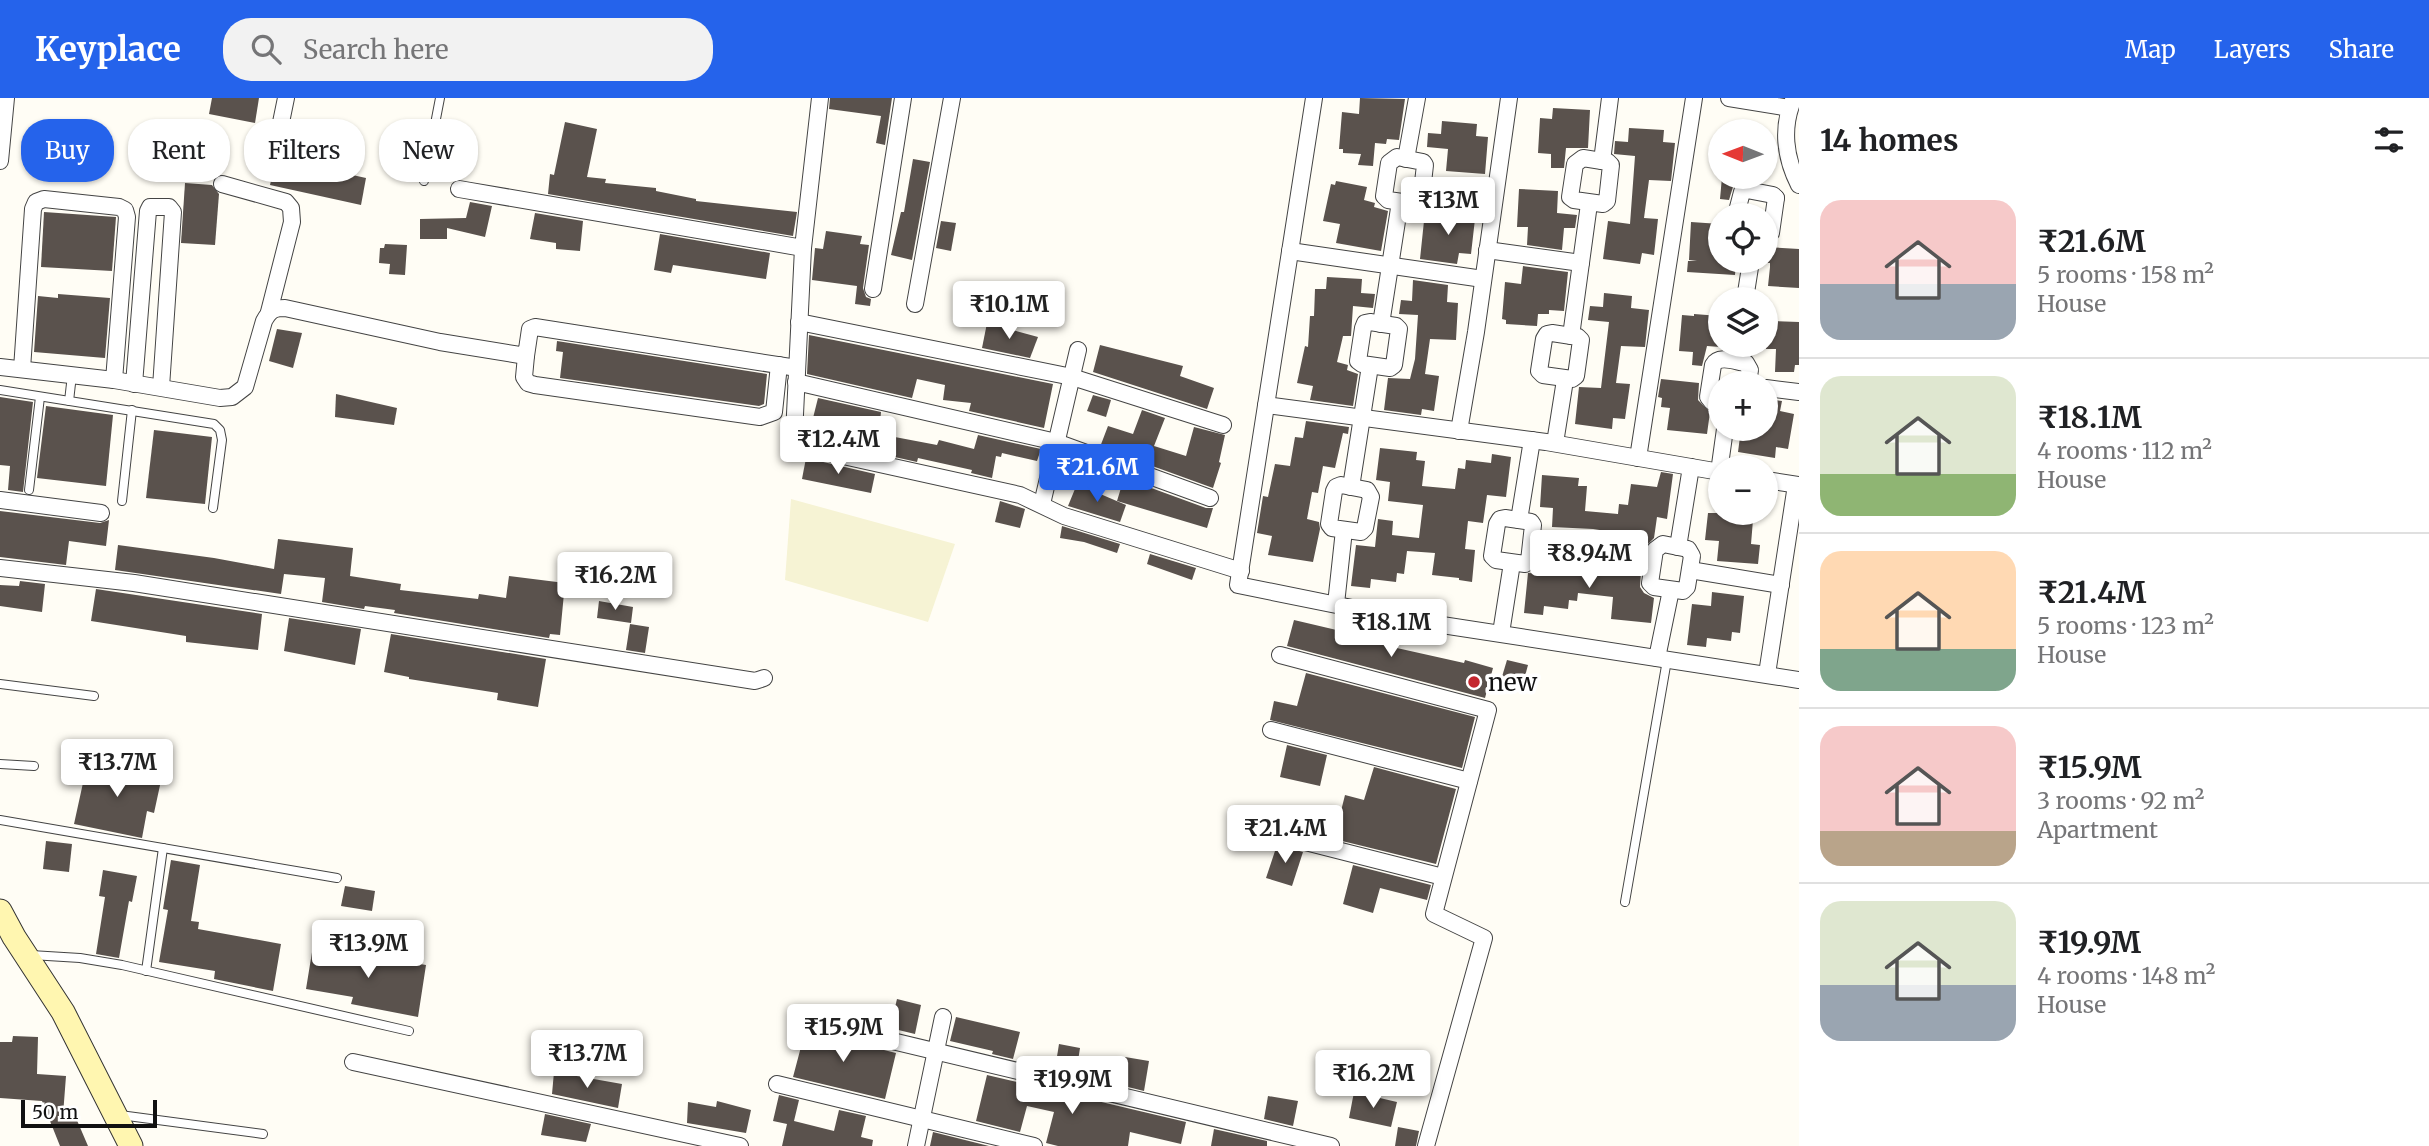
<!DOCTYPE html>
<meta charset="utf-8">
<style>
body{margin:0;font-family:Merriweather,serif;background:#f2f2f2;color:#202124;height:100vh;display:flex;flex-direction:column;font-size:26px;white-space:nowrap}
*{box-sizing:border-box;margin:0}
p{font-size:23px;color:#757577}
.icon{flex:none;width:38px;height:38px;fill:none;stroke:currentColor;stroke-width:2;stroke-linecap:round;stroke-linejoin:round}
.map{position:relative;flex:1;overflow:hidden}
.details{display:flex;flex-direction:column;background:#fff;width:630px}
.details>*{flex:none}
.banner{position:absolute;left:21px;top:21px;width:665px;height:63px;display:flex;gap:14px}
.needle{width:46px;rotate:271deg}
.fabs{position:absolute;left:1708px;top:21px;display:grid;gap:14px}
.fabs a{display:grid;place-items:center;width:70px;height:70px;border-radius:50%;background:#fff;box-shadow:0 2px 5px #0004;font-size:35px}
.scale{position:absolute;left:21px;bottom:18px;width:136px;box-sizing:border-box;padding-left:7px;border:4px solid #111;border-top:0;font-size:19px;line-height:24px;white-space:nowrap;color:#111;-webkit-text-stroke:5px #fff;paint-order:stroke}
.price{position:absolute;translate:-50% -60px;padding:0 16px;border-radius:7px;background:#fff;color:#222;font-size:23px;line-height:46px;filter:drop-shadow(0 2px 4px #0008)}
.price::after{content:'';position:absolute;left:50%;top:42px;width:21px;height:16px;margin-left:-10px;background:inherit;clip-path:polygon(0 0,100% 0,50% 100%)}
.price.active{background:#2563eb;color:#fff}
ul{padding:0;list-style:none}
li{display:flex;align-items:center;gap:21px;height:175px;padding:0 21px}
li+li{border-top:2px solid #e0e0e0}
li span{display:grid;place-items:center;flex:none;width:196px;height:140px;border-radius:21px;color:#555}
li>.icon{margin-inline-start:auto}
span .icon{width:84px;height:84px;fill:#fffc;stroke-width:1}
li b{font-size:30px}
h2{display:flex;justify-content:space-between;align-items:center;height:84px;padding:0 21px;font-size:30px}
.pill{padding:0 24px;border-radius:28px;background:#fff;box-shadow:0 2px 5px #0004;font-size:24px;line-height:63px}
.pill.active{background:#2563eb;color:#fff}
header{display:flex;align-items:center;gap:42px;box-sizing:border-box;height:98px;padding:0 35px;background:#2563eb;color:#fff}
header strong{font-size:33px}
nav{display:flex;gap:38px;margin-inline-start:auto;font-size:24px}
.search{width:490px;height:63px;background:#f2f2f2;display:flex;align-items:center;gap:18px;box-sizing:border-box;padding:0 24px;border-radius:28px;color:#757577;font-size:26px}
main{display:flex;flex:1;min-height:0}
.map>svg:first-child{display:block}
.farmland{fill:#f6f3d4}
.building{fill:#5a524d}
.lines{fill:none;stroke-linecap:round;stroke-linejoin:round}
.lane-casing{stroke:#444;stroke-width:10}
.street-casing{stroke:#444;stroke-width:18}
.secondary-casing{stroke:#333;stroke-width:25}
.lane{stroke:#fff;stroke-width:8}
.street{stroke:#fff;stroke-width:16}
.secondary{stroke:#fff6b0;stroke-width:23}
.poi-dot{fill:#c4262e;stroke:#fff;stroke-width:2.5}
.labels{text-anchor:middle;dominant-baseline:central;stroke-width:7;stroke-linejoin:round;paint-order:stroke}
.poi-label{font-size:24px;fill:#111;stroke:#fff;text-anchor:start}
</style>
<header>
<strong>Keyplace</strong>
<div class="search"><svg class="icon" aria-label="search" viewBox="0 0 24 24"><circle cx="10" cy="10" r="6"/><path d="M15 15l6 6"/></svg>Search here</div>
<nav><a>Map</a><a>Layers</a><a>Share</a></nav>
</header>
<main>
<div class="map">
<svg width="1799" height="1048" viewBox="0 0 1799 1048">
<rect width="100%" height="100%" fill="#fffdf5"/>
<polygon class="farmland" points="791,401 955,446 928,524 785,482"/>
<g class="building">
<polygon points="212,0 259,0 255,25 209,16"/>
<polygon points="830,0 892,0 885,47 876,45 881,18 829,11"/>
<polygon points="1360,0 1405,1 1399,42 1387,41 1386,46 1375,45 1373,68 1358,67 1361,56 1343,55 1343,51 1339,51 1342,14 1359,16"/>
<polygon points="1553,10 1590,12 1588,50 1566,50 1564,70 1551,70 1551,56 1538,55 1540,20 1552,21"/>
<polygon points="1442,23 1477,26 1476,38 1488,39 1485,76 1446,73 1448,51 1427,49 1428,35 1441,36"/>
<polygon points="565,24 597,31 587,79 606,81 605,85 656,90 656,93 696,101 696,103 797,114 793,138 548,96 550,76 554,77"/>
<polygon points="1629,30 1664,32 1663,44 1675,45 1671,83 1649,82 1644,120 1658,121 1654,157 1642,155 1640,166 1603,161 1608,123 1630,126 1635,58 1614,56 1615,43 1628,44"/>
<polygon points="276,60 366,80 361,107 270,87"/>
<polygon points="913,61 930,64 912,162 891,157 901,114 904,114"/>
<polygon points="1722,79 1736,79 1729,102 1720,101"/>
<polygon points="1336,83 1367,89 1364,102 1375,105 1374,109 1388,113 1381,153 1336,145 1340,126 1323,123 1331,86 1335,87"/>
<polygon points="185,85 212,87 219,96 215,147 181,145"/>
<polygon points="1519,91 1558,93 1557,115 1577,117 1575,130 1564,130 1562,152 1527,147 1528,129 1517,129"/>
<polygon points="470,104 492,108 485,139 447,130 447,141 420,141 420,121 466,120"/>
<polygon points="1449,104 1463,106 1461,120 1475,121 1471,156 1459,155 1457,166 1420,161 1424,123 1447,125"/>
<polygon points="44,114 116,119 112,173 41,169"/>
<polygon points="535,115 583,123 580,153 556,151 556,145 530,141"/>
<polygon points="941,123 956,125 951,153 936,150"/>
<polygon points="1691,124 1720,126 1720,163 1736,163 1735,177 1687,174 1688,163 1697,163 1689,162"/>
<polygon points="826,133 862,138 860,146 869,147 863,190 866,199 871,201 870,208 855,206 857,188 812,182 815,150 823,151"/>
<polygon points="660,136 770,155 766,181 673,167 671,175 654,172"/>
<polygon points="385,146 407,147 405,177 389,176 390,166 379,165 380,150 384,150"/>
<polygon points="1766,149 1799,151 1799,190 1768,188 1770,169 1770,165 1766,165"/>
<polygon points="1523,168 1568,174 1564,213 1549,212 1549,216 1538,216 1537,228 1506,226 1506,222 1502,221 1505,184 1521,186"/>
<polygon points="1327,179 1362,181 1361,195 1375,196 1373,210 1353,208 1351,238 1343,238 1337,264 1348,267 1347,272 1358,276 1353,308 1310,302 1313,288 1297,285 1305,248 1308,249 1310,218 1314,218 1315,191 1326,191"/>
<polygon points="1413,182 1448,187 1447,204 1458,205 1456,242 1430,241 1425,276 1439,278 1434,313 1422,311 1421,317 1384,312 1388,280 1410,281 1415,261 1418,217 1399,216 1401,202 1412,203"/>
<polygon points="1604,195 1632,198 1631,210 1649,212 1645,249 1621,248 1616,285 1630,286 1625,321 1613,320 1612,331 1575,326 1579,289 1601,290 1609,224 1588,222 1590,208 1603,209"/>
<polygon points="58,196 110,200 105,260 34,254 38,198 58,200"/>
<polygon points="1694,216 1720,218 1720,249 1707,248 1702,268 1692,267 1693,254 1679,253 1682,217 1694,218"/>
<polygon points="1769,223 1799,224 1799,267 1795,267 1794,274 1775,274 1776,251 1766,251"/>
<polygon points="987,225 1038,239 1030,260 982,250"/>
<polygon points="277,231 302,235 293,270 269,263"/>
<polygon points="809,237 1053,286 1044,330 969,313 971,305 943,302 945,287 917,281 912,300 807,276"/>
<polygon points="557,243 767,276 764,306 759,308 560,280 563,254 556,253"/>
<polygon points="1100,247 1183,268 1180,278 1214,290 1207,311 1093,274"/>
<polygon points="1661,281 1699,285 1698,302 1710,314 1707,336 1667,332 1670,310 1661,309 1662,300 1658,299"/>
<polygon points="336,296 397,310 394,327 335,319"/>
<polygon points="1093,297 1111,302 1106,319 1087,313"/>
<polygon points="0,299 33,304 23,394 8,392 10,368 0,367"/>
<polygon points="818,300 881,314 879,336 937,347 939,342 974,351 978,337 1041,351 1037,363 1002,355 1001,359 996,358 992,380 971,375 972,372 918,360 917,364 868,353 810,332"/>
<polygon points="1768,301 1782,303 1780,313 1794,316 1788,351 1776,349 1775,360 1738,354 1741,331 1766,331"/>
<polygon points="46,308 113,317 106,388 37,380"/>
<polygon points="1142,312 1165,320 1154,348 1186,358 1194,329 1225,337 1219,364 1221,365 1213,390 1100,349 1108,328 1133,336"/>
<polygon points="1306,323 1349,329 1348,336 1343,335 1335,370 1323,368 1318,395 1312,394 1307,421 1319,424 1320,431 1313,464 1268,457 1272,438 1257,435 1263,398 1268,399 1275,366 1290,368 1295,339 1303,340"/>
<polygon points="154,332 212,339 205,406 146,400"/>
<polygon points="1380,350 1417,354 1416,362 1425,363 1422,388 1455,391 1458,370 1465,371 1466,362 1491,365 1492,356 1511,359 1506,399 1487,397 1483,425 1468,423 1465,451 1475,452 1472,484 1459,482 1459,480 1432,477 1435,455 1407,453 1404,476 1397,475 1396,484 1371,481 1370,490 1351,488 1356,447 1375,449 1378,421 1393,423 1392,437 1419,440 1423,407 1388,403 1390,384 1376,382"/>
<polygon points="806,360 875,376 871,395 802,381"/>
<polygon points="1661,374 1673,376 1667,421 1657,419 1654,440 1645,449 1637,448 1639,438 1593,431 1552,429 1553,410 1540,409 1542,377 1579,380 1578,388 1587,388 1585,413 1618,416 1619,406 1628,407 1631,386 1657,389"/>
<polygon points="1124,380 1206,410 1213,410 1207,430 1117,403"/>
<polygon points="1077,386 1126,407 1120,424 1068,408"/>
<polygon points="1000,403 1025,411 1020,430 995,424"/>
<polygon points="0,413 100,425 109,422 106,448 69,443 66,467 0,459"/>
<polygon points="1708,415 1745,415 1745,421 1753,422 1751,446 1760,447 1758,466 1717,463 1719,443 1705,442"/>
<polygon points="1062,428 1120,446 1117,455 1084,444 1060,440"/>
<polygon points="278,441 353,450 350,478 401,486 400,492 478,501 479,496 506,500 509,478 565,485 560,537 550,536 549,540 394,515 395,512 365,508 364,511 322,504 325,480 284,476 281,496 115,472 118,447 214,460 274,471"/>
<polygon points="1150,456 1196,470 1192,482 1147,466"/>
<polygon points="1549,462 1641,474 1640,489 1644,495 1654,500 1651,525 1611,521 1613,499 1578,495 1577,503 1569,502 1568,511 1544,508 1543,517 1524,515 1528,475 1548,476"/>
<polygon points="20,483 45,486 42,514 0,508 0,487 19,488"/>
<polygon points="96,491 262,516 258,552 186,544 186,538 91,523"/>
<polygon points="1712,494 1744,498 1740,535 1732,534 1731,543 1707,540 1706,549 1687,547 1692,506 1711,508"/>
<polygon points="599,503 633,509 631,525 597,520"/>
<polygon points="289,520 361,531 355,567 284,553"/>
<polygon points="1294,522 1362,538 1361,542 1464,565 1465,562 1493,570 1485,600 1287,548"/>
<polygon points="630,526 649,529 645,555 626,552"/>
<polygon points="391,536 546,561 538,609 497,602 498,595 409,581 409,579 384,574"/>
<polygon points="1507,562 1528,567 1522,589 1501,582"/>
<polygon points="1306,575 1475,619 1462,670 1270,622 1274,603 1297,608"/>
<polygon points="1287,647 1327,657 1320,688 1280,679"/>
<polygon points="88,662 162,678 154,715 147,713 142,740 74,726"/>
<polygon points="1374,669 1456,691 1436,766 1334,741 1345,697 1364,702"/>
<polygon points="46,743 72,746 69,774 43,771"/>
<polygon points="1277,747 1303,754 1292,788 1266,780"/>
<polygon points="171,762 200,767 191,823 199,824 198,831 281,846 273,893 214,881 215,873 159,864 168,812 163,811"/>
<polygon points="1353,767 1431,787 1427,802 1380,790 1373,815 1343,806"/>
<polygon points="103,772 137,778 132,804 129,803 119,860 96,856 105,799 99,798"/>
<polygon points="345,788 375,793 372,813 341,808"/>
<polygon points="313,848 426,867 418,919 351,906 353,899 306,891"/>
<polygon points="897,901 921,907 915,936 890,930"/>
<polygon points="956,919 1020,934 1013,961 992,956 993,953 950,943"/>
<polygon points="792,929 896,955 885,1001 793,979 802,945 789,942"/>
<polygon points="13,938 38,939 37,976 66,978 63,1017 73,1013 88,1048 60,1048 42,1003 0,1000 0,944 12,944"/>
<polygon points="1059,946 1080,950 1076,976 1055,971"/>
<polygon points="1125,959 1149,963 1144,993 1120,987"/>
<polygon points="554,974 622,986 618,1010 552,996"/>
<polygon points="987,977 1186,1024 1181,1046 1130,1034 1128,1048 1058,1048 1046,1045 1054,1014 1027,1008 1020,1034 976,1023"/>
<polygon points="1354,994 1397,1004 1391,1029 1349,1020"/>
<polygon points="779,997 799,1002 794,1023 834,1033 839,1012 866,1018 861,1039 873,1042 872,1048 782,1048 787,1026 773,1023"/>
<polygon points="1268,998 1298,1003 1293,1028 1264,1021"/>
<polygon points="717,1003 751,1012 746,1035 687,1025 688,1004 716,1009"/>
<polygon points="545,1016 591,1026 586,1044 541,1037"/>
<polygon points="1398,1029 1419,1033 1416,1048 1395,1048"/>
<polygon points="1214,1031 1267,1043 1267,1048 1211,1048"/>
<polygon points="933,1034 989,1048 930,1048"/>
</g>
<g class="lines">
<defs>
<g id="lane">
<polyline points="424,83 440,0"/>
<polyline points="0,292 214,326 220,332 222,342 213,410"/>
<polyline points="69,303 72,277"/>
<polyline points="29,392 40,299"/>
<polyline points="122,403 132,312"/>
<polyline points="0,586 94,598"/>
<polyline points="0,666 34,668"/>
<polyline points="0,722 337,780"/>
<polyline points="1625,804 1667,562"/>
<polyline points="31,857 80,860 122,867 409,933"/>
<polyline points="146,873 163,750"/>
<polyline points="120,1017 263,1036"/>
</g>
<g id="street">
<polyline points="1314,0 1238,487 1416,523 1799,582"/>
<polyline points="1729,0 1789,10"/>
<path d="M1794,0c-13,29 -9,60 5,87"/>
<polyline points="278,39 286,0"/>
<polygon points="1397,59 1423,64 1425,67 1421,102 1417,106 1388,102 1384,98 1389,65"/>
<polygon points="1583,60 1608,64 1611,67 1607,103 1603,106 1574,102 1570,99 1575,66"/>
<polyline points="1406,61 1417,0"/>
<polyline points="0,63 6,0"/>
<polyline points="1602,63 1610,0"/>
<polyline points="222,86 286,104 291,110 292,124 269,214"/>
<polyline points="459,91 803,150 820,0"/>
<polyline points="1736,117 1742,94 1747,92 1773,97 1776,100"/>
<polyline points="1766,139 1771,135 1776,100"/>
<polyline points="803,150 794,337 798,348 1020,397 1064,418 1241,473"/>
<polyline points="1487,152 1581,165"/>
<polyline points="1290,153 1483,181"/>
<polyline points="873,191 903,0"/>
<polyline points="1745,201 1751,163"/>
<polyline points="915,206 952,0"/>
<polyline points="799,224 1072,279 1223,327"/>
<polygon points="1370,224 1396,228 1399,231 1394,267 1390,270 1362,266 1358,263 1363,230 1365,225"/>
<polyline points="1381,226 1400,104"/>
<polygon points="1552,235 1578,239 1581,242 1576,278 1572,281 1543,277 1539,273 1544,241 1547,236"/>
<polyline points="1571,238 1589,106"/>
<polyline points="526,258 524,279 528,285 535,287 760,319 774,314 779,267"/>
<path d="M0,269l114,13 106,18 12,-1 13,-10 19,-66c6,-11 10,-13 21,-13l155,34 86,14 4,-27 5,-2 262,41"/>
<polyline points="22,271 33,111 36,104 44,101 119,109 125,112 127,119 114,282"/>
<polyline points="796,284 1056,344 1210,400"/>
<polyline points="134,286 148,113 150,109 169,109 173,114 161,289"/>
<polyline points="1766,290 1799,294"/>
<path d="M1720,305l-8,-1 -4,-5 5,-32c6,-11 23,-3 33,-2l4,7 -2,13"/>
<polyline points="1266,307 1546,344 1720,374"/>
<polyline points="1459,333 1476,234 1509,0"/>
<polyline points="1555,345 1565,282"/>
<polyline points="1638,360 1694,0"/>
<polyline points="1719,374 1725,331"/>
<polyline points="1766,382 1799,387"/>
<polygon points="1341,387 1367,392 1371,399 1365,430 1361,434 1332,430 1329,426 1334,393 1336,389"/>
<polyline points="1351,389 1370,268"/>
<polyline points="0,402 101,415"/>
<polyline points="1042,406 1078,252"/>
<polygon points="1505,420 1531,424 1533,427 1529,463 1525,466 1496,462 1492,458 1497,426 1500,421"/>
<polyline points="1519,422 1532,342"/>
<polygon points="1663,446 1688,451 1692,458 1687,489 1683,493 1654,489 1650,485 1655,452"/>
<polyline points="1678,449 1691,369"/>
<polyline points="0,470 134,485 755,583 764,580"/>
<polyline points="1690,472 1781,487"/>
<polyline points="1336,506 1344,432"/>
<polyline points="1501,535 1512,465"/>
<polyline points="1280,557 1488,612 1434,816 1484,840 1426,1048"/>
<polyline points="1657,560 1671,492"/>
<polyline points="1767,576 1796,387"/>
<polyline points="1271,632 1469,683"/>
<polyline points="1274,736 1443,779"/>
<polyline points="796,920 1331,1048"/>
<polyline points="353,964 740,1048"/>
<polyline points="777,986 1034,1048"/>
<polyline points="916,1048 943,919"/>
</g>
<polyline id="secondary" points="0,813 14,839 63,914 131,1048"/>
</defs>
<use href="#lane" class="lane-casing"/>
<use href="#street" class="street-casing"/>
<use href="#secondary" class="secondary-casing"/>
<use href="#lane" class="lane"/>
<use href="#street" class="street"/>
<use href="#secondary" class="secondary"/>
</g>
<circle class="poi-dot" cx="1474" cy="584" r="7"/>
<g class="labels">
<g class="poi-label">
<text x="1488" y="584">new</text>
</g>
</g>
</svg>
<div class="fabs">
<a><svg class="needle" viewBox="-14 -14 28 28"><path d="M0-13l5 13h-10z" fill="#e53935"/><path d="M0 13l5-13h-10z" fill="#757577"/></svg></a>
<a><svg class="icon" aria-label="locate" viewBox="0 0 24 24"><circle cx="12" cy="12" r="6"/><path d="M12 2v4M12 18v4M2 12h4M18 12h4"/></svg></a>
<a><svg class="icon" aria-label="layers" viewBox="0 0 24 24"><path d="M12 4l9 5-9 5-9-5zM3 14l9 5 9-5"/></svg></a>
<a>+</a>
<a>−</a>
</div>
<div class="scale">50 m</div>
<b class="price" style="left:1448px;top:139px">₹13M</b>
<b class="price" style="left:1009px;top:243px">₹10.1M</b>
<b class="price" style="left:838px;top:378px">₹12.4M</b>
<b class="price active" style="left:1097px;top:406px">₹21.6M</b>
<b class="price" style="left:1589px;top:492px">₹8.94M</b>
<b class="price" style="left:615px;top:514px">₹16.2M</b>
<b class="price" style="left:1391px;top:561px">₹18.1M</b>
<b class="price" style="left:117px;top:701px">₹13.7M</b>
<b class="price" style="left:1285px;top:767px">₹21.4M</b>
<b class="price" style="left:368px;top:882px">₹13.9M</b>
<b class="price" style="left:843px;top:966px">₹15.9M</b>
<b class="price" style="left:587px;top:992px">₹13.7M</b>
<b class="price" style="left:1373px;top:1012px">₹16.2M</b>
<b class="price" style="left:1072px;top:1018px">₹19.9M</b>
<div class="banner">
<a class="pill active">Buy</a>
<a class="pill">Rent</a>
<a class="pill">Filters</a>
<a class="pill">New</a>
</div>
</div>
<section class="details">
<h2>14 homes<svg class="icon" aria-label="filters" viewBox="0 0 24 24"><path d="M4 7h16M4 17h16"/><circle cx="9" cy="7" r="2"/><circle cx="15" cy="17" r="2"/></svg></h2>
<ul>
<li><span style="background:linear-gradient(#f6c9c9 60%,#9aa5b1 0)"><svg class="icon" aria-label="home" viewBox="0 0 24 24"><path d="M3 11l9-7 9 7M6 9v11h12V9"/></svg></span><div><b>₹21.6M</b><p>5 rooms · 158 m²</p><p>House</p></div></li>
<li><span style="background:linear-gradient(#dfe7d0 70%,#8fb573 0)"><svg class="icon" aria-label="home" viewBox="0 0 24 24"><path d="M3 11l9-7 9 7M6 9v11h12V9"/></svg></span><div><b>₹18.1M</b><p>4 rooms · 112 m²</p><p>House</p></div></li>
<li><span style="background:linear-gradient(#ffd9b3 70%,#7fa58c 0)"><svg class="icon" aria-label="home" viewBox="0 0 24 24"><path d="M3 11l9-7 9 7M6 9v11h12V9"/></svg></span><div><b>₹21.4M</b><p>5 rooms · 123 m²</p><p>House</p></div></li>
<li><span style="background:linear-gradient(#f6c9c9 75%,#b9a48a 0)"><svg class="icon" aria-label="home" viewBox="0 0 24 24"><path d="M3 11l9-7 9 7M6 9v11h12V9"/></svg></span><div><b>₹15.9M</b><p>3 rooms · 92 m²</p><p>Apartment</p></div></li>
<li><span style="background:linear-gradient(#dfe7d0 60%,#9aa5b1 0)"><svg class="icon" aria-label="home" viewBox="0 0 24 24"><path d="M3 11l9-7 9 7M6 9v11h12V9"/></svg></span><div><b>₹19.9M</b><p>4 rooms · 148 m²</p><p>House</p></div></li>
</ul>
</section>
</main>
